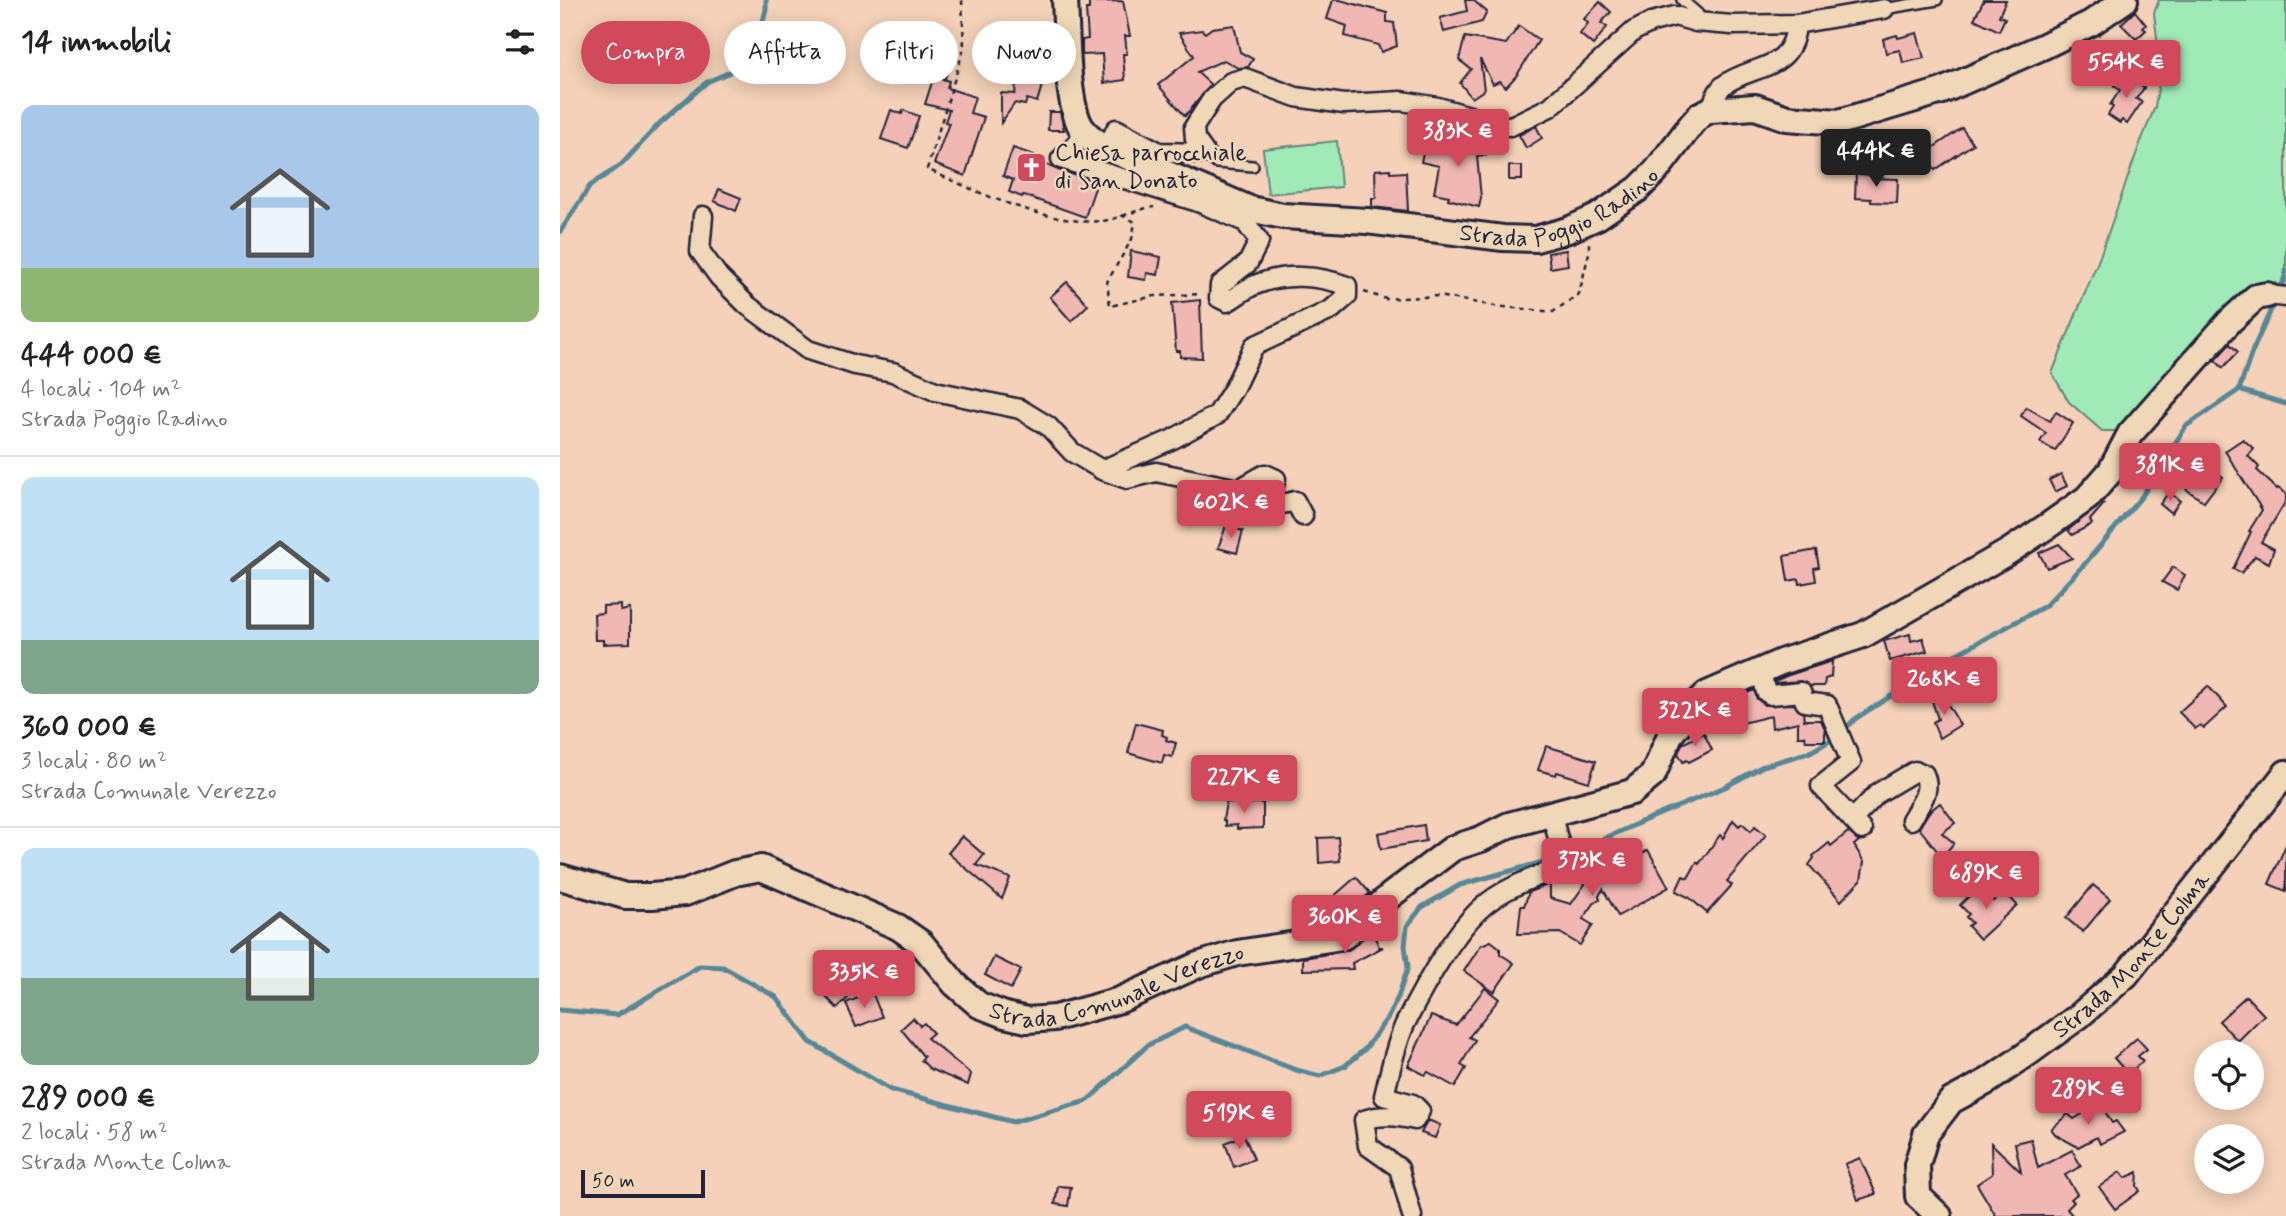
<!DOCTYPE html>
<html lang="it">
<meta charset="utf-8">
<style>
body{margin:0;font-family:Mynerve,sans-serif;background:#f2f2f2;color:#222;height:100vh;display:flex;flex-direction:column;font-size:26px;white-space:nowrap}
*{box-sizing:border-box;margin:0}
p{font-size:23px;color:#767676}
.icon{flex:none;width:38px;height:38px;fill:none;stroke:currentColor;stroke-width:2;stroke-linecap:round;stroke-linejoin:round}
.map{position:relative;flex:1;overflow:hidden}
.sheet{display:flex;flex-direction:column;background:#fff;width:560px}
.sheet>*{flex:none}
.banner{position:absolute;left:21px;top:21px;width:665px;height:63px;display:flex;gap:14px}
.fabs{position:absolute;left:1634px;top:1040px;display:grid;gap:14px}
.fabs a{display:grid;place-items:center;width:70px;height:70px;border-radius:50%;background:#fff;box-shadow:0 4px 18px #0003;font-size:35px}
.scale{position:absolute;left:21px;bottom:18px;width:124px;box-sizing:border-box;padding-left:7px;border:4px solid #22223b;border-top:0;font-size:19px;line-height:24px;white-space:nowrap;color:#22223b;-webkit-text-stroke:5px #f0d7b7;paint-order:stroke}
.price{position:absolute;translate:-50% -60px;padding:0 16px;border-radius:7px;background:#d1495b;color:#fff;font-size:23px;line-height:46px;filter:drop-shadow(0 2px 4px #0008)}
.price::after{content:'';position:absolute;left:50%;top:42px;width:21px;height:16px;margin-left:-10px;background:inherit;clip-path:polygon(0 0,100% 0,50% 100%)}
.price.current{background:#222;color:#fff}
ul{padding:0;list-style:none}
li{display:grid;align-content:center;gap:14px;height:371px;padding:0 21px}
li+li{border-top:2px solid #e0e0e0}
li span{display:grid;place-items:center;height:217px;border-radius:14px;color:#555}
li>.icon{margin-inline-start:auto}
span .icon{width:126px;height:126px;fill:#fffc;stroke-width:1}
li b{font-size:30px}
h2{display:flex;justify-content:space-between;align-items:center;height:84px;padding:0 21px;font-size:30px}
.chip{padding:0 24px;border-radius:32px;background:#fff;box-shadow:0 4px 18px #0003;font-size:24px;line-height:63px}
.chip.current{background:#d1495b;color:#fff}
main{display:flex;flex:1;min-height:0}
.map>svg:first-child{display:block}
.green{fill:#a0eab8;stroke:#61867a;stroke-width:2}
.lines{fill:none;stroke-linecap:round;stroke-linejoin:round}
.stream{stroke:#568796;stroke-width:5}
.building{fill:#f1b8b3;stroke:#22223b;stroke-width:2}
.lane-casing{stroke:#22223b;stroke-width:14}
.street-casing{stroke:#22223b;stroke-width:23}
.secondary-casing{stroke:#22223b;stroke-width:30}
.path{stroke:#22223b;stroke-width:2.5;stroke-dasharray:5 5;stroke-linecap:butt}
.lane{stroke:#f0d7b7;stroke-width:9}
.street{stroke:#f0d7b7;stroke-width:18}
.secondary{stroke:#f0d7b7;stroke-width:24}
.labels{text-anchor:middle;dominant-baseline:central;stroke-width:5;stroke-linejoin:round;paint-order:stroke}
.poi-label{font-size:24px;fill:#22223b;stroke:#f0d7b7;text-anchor:start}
.street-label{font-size:24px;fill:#22223b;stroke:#f0d7b7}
</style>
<main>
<section class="sheet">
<h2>14 immobili<svg class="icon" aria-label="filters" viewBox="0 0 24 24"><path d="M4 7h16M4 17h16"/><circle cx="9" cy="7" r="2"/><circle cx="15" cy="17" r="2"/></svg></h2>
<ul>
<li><span style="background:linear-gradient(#a9c7e8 75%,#8fb573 0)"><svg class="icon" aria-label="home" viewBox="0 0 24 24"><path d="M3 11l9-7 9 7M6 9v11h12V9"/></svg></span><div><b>444 000 €</b><p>4 locali · 104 m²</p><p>Strada Poggio Radino</p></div></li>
<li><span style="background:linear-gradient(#bfe0f5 75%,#7fa58c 0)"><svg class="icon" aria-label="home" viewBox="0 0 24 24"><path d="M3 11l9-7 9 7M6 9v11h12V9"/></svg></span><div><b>360 000 €</b><p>3 locali · 80 m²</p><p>Strada Comunale Verezzo</p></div></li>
<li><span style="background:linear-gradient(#bfe0f5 60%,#7fa58c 0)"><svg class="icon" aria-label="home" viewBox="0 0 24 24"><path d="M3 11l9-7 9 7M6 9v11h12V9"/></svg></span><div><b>289 000 €</b><p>2 locali · 58 m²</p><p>Strada Monte Colma</p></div></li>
</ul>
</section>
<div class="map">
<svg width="1726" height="1216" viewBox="0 0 1726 1216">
<rect width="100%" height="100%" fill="#f4d1b8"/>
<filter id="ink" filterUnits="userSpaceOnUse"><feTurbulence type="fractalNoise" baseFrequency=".0143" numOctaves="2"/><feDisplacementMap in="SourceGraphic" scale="14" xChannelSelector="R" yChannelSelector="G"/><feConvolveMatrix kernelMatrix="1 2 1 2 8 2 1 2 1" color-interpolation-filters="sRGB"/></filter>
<g filter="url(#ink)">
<g class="green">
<polygon points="1599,0 1726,0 1726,282 1685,295 1561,431 1542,431 1509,402 1492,373 1539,259 1579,146 1595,107 1601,70 1594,13"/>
<polygon points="777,141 781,187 708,194 703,149"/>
</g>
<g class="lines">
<g class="stream">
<polyline points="0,232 30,186 62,164 100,123 147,82 170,72 197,44 206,10 206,0"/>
<polyline points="1679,390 1692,352 1723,283 1726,271"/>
<polyline points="1679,390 1726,404"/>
<polyline points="1283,731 1295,719 1395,655 1485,606 1523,566 1582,496 1626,426 1679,390"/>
<polyline points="0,1010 57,1015 140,966 163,967 216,997 250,1042 331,1090 453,1122 527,1101 588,1045 625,1027 736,1070 760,1076 785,1066 805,1049 828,1017 838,997 848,967 845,946 847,926 862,907 900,885 1008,855 1083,821 1165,787 1203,766 1250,752 1275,738"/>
</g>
</g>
<g class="building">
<polygon points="773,0 780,0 827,13 827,22 834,23 837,46 821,52 818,45 785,36 787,26 767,19"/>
<polygon points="905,0 913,0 927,12 922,22 884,32 880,18 907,11"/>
<polygon points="1424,0 1446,0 1439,16 1445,18 1439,31 1414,19"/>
<polygon points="563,1 570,36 565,36 567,54 563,54 565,80 544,83 542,54 522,55 522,40 528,39 526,9 529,9 529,2"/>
<polygon points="1040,2 1051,12 1041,23 1047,27 1033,45 1020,34 1028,23 1024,19"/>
<polygon points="1575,11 1586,25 1583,28 1586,30 1576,39 1561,24"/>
<polygon points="674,25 680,52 693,59 688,67 678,68 664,60 637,72 651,85 625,116 598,85 634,56 619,33 642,30 645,33 652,28"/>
<polygon points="959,26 979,40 957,75 946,87 939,81 933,84 920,59 924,90 912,98 900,83 911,69 899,60 905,37 946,44"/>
<polygon points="466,28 467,46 450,47 449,29"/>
<polygon points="1357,33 1364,58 1343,63 1340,50 1326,53 1323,39 1337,35 1338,38"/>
<polygon points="459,52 483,54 484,79 477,102 467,99 465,105 455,103 441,123 441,93 455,94"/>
<polygon points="362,57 389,65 385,79 379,78 389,81 387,88 415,97 410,113 424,117 405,176 374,164 389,123 385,122 389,110 365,104 374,76 358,72"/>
<polygon points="1563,74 1584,88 1576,99 1582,102 1567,124 1562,120 1560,123 1548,115 1553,107 1550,105 1560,90 1554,86"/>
<polygon points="331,110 342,114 343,110 359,116 348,148 321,139"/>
<polygon points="489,112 500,112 504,130 488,130"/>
<polygon points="976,126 982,138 966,148 959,135"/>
<polygon points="1402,128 1413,144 1375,170 1364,154"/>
<polygon points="928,136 931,154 917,156 921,198 919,207 888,199 889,196 874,193 879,166 861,162 865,143 897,150 896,141"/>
<polygon points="453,148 474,155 472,158 498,170 537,182 525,217 463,195 462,197 449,192 453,180 443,176"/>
<rect x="949" y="166" width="13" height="14"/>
<polygon points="830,169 830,173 846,172 848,211 812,207 812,198 816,198 815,170"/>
<polygon points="1296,174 1312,175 1312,178 1338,179 1337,203 1311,202 1311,199 1295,198"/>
<polygon points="159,189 181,198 176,211 154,201"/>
<polygon points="1006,250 1008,265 990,268 988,253"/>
<polygon points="571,251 601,257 598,275 587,273 586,280 568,277"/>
<polygon points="507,282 528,305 511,321 490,297"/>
<polygon points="640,300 642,358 620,357 620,351 616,351 612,303"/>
<polygon points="1670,344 1678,352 1663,368 1655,360"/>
<polygon points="1466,407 1490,421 1496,412 1513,423 1495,451 1480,442 1486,433 1461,416"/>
<polygon points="1683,439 1694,449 1688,456 1699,467 1697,470 1717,489 1718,488 1726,494 1726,501 1701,542 1714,549 1709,563 1695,556 1681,573 1673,569 1691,532 1689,531 1702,510 1665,451"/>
<polygon points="1646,464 1663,477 1644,502 1626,489"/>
<polygon points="1574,466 1586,474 1577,486 1566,478"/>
<polygon points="1501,474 1507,486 1495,492 1489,480"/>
<polygon points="1609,492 1620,501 1611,513 1600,504"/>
<polygon points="1542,503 1544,504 1530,520 1532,524 1512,535 1508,530"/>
<polygon points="666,526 683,531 677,553 658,548"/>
<polygon points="1499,544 1512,558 1487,568 1479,553"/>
<polygon points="1256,550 1259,567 1254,568 1256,581 1240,584 1239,579 1228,581 1224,556"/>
<polygon points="1613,567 1625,575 1617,590 1602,582"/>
<polygon points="61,605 61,611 70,609 70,643 43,644 43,640 35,640 34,614 43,613 43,606"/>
<polygon points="1350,634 1351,641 1363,638 1367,651 1330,661 1324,641"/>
<polygon points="1272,661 1271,677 1265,679 1264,686 1250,686 1240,681 1215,683 1215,681 1226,676"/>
<polygon points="1648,686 1667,707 1644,728 1640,725 1635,729 1619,712"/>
<polygon points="1194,690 1197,699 1205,705 1234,704 1243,713 1244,720 1261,720 1265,729 1265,741 1246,741 1245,736 1238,736 1238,722 1212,728 1211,716 1182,723 1179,707 1169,709 1167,702"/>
<polygon points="1383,696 1400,725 1379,738 1373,722 1378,719 1371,698"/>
<polygon points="576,723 603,730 602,735 607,737 606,740 616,743 612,757 604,755 602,763 568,753"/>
<polygon points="1144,733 1152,750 1129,762 1127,760 1123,762 1118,753 1122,744"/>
<polygon points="986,746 1036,761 1029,782 997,772 996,775 978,770"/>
<polygon points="666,802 703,803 703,828 677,829 677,825 665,826 665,821 663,820"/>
<polygon points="1380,803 1395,823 1382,833 1394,843 1382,857 1359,828 1369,812"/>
<polygon points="1173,820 1179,826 1182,823 1191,831 1195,826 1206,835 1167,881 1172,885 1147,913 1130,898 1116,891 1123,876 1128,878 1137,862 1139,864 1160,835 1163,838"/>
<polygon points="864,825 866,841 821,849 818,833"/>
<polygon points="1288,832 1299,841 1294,845 1304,862 1301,880 1281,901 1249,865 1254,858 1253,856 1269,843 1271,846"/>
<polygon points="402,836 424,855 416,865 450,878 442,899 388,853"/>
<polygon points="778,837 780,861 759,863 758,838"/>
<polygon points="1726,845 1726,891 1709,884"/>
<polygon points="1088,850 1109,887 1058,916 1043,889 1039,896 1040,900 1036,901 1023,919 1033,925 1020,945 1000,933 958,934 961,906 964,906 969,892 990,884 990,898 1011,904 1025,884 1015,869 1016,863 1027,858 1031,869 1040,866 1044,875"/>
<polygon points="796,877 810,893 787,913 773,897"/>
<polygon points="1533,885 1550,899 1523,932 1506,918"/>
<polygon points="1415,890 1422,897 1426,894 1433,901 1444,891 1457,905 1420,939 1408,926 1412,923 1406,917 1409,914 1400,905"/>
<polygon points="817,927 823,933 816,940 819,947 823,947 792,963 793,969 743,970 743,958 786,951"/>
<polygon points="931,941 940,948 940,954 954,963 934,992 904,971 921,945"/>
<polygon points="434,957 461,970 451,989 425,975"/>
<polygon points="278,985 289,997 277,1008 266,997"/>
<polygon points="925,988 939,999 909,1037 915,1040 901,1065 906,1068 895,1087 868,1072 865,1075 848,1066 871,1016 896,1025"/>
<polygon points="312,992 322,1017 296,1027 286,1003"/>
<polygon points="1686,996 1704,1015 1678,1041 1659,1021"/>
<polygon points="353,1018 360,1026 364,1023 373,1033 367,1038 411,1074 408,1085 370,1069 361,1060 364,1057 341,1029"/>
<polygon points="1577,1038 1587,1049 1578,1056 1583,1061 1568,1074 1554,1058"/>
<polygon points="1540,1103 1552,1123 1556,1121 1564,1132 1540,1144 1537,1137 1518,1147 1496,1135 1491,1129 1508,1114 1514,1119"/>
<polygon points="868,1120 880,1125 875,1138 861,1133"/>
<polygon points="684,1135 694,1159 674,1167 665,1143"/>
<polygon points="1471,1139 1478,1168 1512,1150 1521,1166 1505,1175 1517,1194 1511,1199 1514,1202 1507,1209 1513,1216 1436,1216 1417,1184 1432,1174 1431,1143 1461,1172 1455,1143"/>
<polygon points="1300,1158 1316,1194 1298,1200 1285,1164"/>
<polygon points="1560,1172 1565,1178 1578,1172 1577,1186 1580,1191 1555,1209 1539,1187"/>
<polygon points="498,1186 511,1187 508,1206 495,1204"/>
</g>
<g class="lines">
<defs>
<g id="lane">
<polyline points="1122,0 1138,14 1136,22"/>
<polyline points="1324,9 1377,0"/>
<polyline points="645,153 656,163 693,166"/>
</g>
<g id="street">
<path d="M1150,110c4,-8 7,-20 14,-25 27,-21 69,-12 72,-61"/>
<polyline points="519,141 501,159 638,202 647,196"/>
<polyline points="547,148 556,129 599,152 645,153 635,139 634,127 652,99 671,82 685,78 736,97 784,104 842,101 878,107 913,117 929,125 951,126 990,107 1074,31 1092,22 1115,16 1136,22 1172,25 1236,24 1324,9"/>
<path d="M143,216l-3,35 19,26 28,28 61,45 47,15 38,7 42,19 85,18 28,17 24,26 30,18 71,-31 44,-24 17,-27 20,-42 77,-36 16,-14v-10c-29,-11 -63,-13 -92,-1 -10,4 -19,12 -28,17l-8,-4 1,-13 28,-22 11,-22 -14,-19 -47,-20"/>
<polyline points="1707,295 1726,297"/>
<polyline points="542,470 567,479 596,472 679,489 705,474 716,479 711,497 698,506 692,517 703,517 714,506 735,501 743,516"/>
<polyline points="1192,675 1202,676 1206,692 1211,695 1241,692 1245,702 1267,705 1291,762 1261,786 1302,830"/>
<path d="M1293,819l25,-26 37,-22 9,3c8,17 -4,30 -13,46"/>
<path d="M852,1216l-13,-48 -31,-22 -4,-26c17,-6 33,-4 51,0l5,-9 -7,-7 -29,-8c6,-24 11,-50 21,-72 17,-34 46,-87 73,-113 21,-21 58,-36 86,-43l1,-4 -13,-48"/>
</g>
<g id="secondary">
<path id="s1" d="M505,0c2,31 1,102 16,127 7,10 16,15 26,21l143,61 33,7 84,5 136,17 33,1 32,-9 29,-13 41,-28 18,-18 35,-46 9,-10 10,-5 45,-3 32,11 52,4 103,-31 102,-45 47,-23 34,-23"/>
<path id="s2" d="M0,877l65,19h27l33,-3 50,-20 26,-5 137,59 23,16 34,41 24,21 26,10 22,5 28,-2 65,-18 78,-35 39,-12 106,-16 48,-42 62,-47 28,-9 28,-14 123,-33 21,-17 17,-40 21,-26 16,-15 74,-32 82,-27 145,-83 41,-27 38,-27 23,-26 20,-38 100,-113 26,-24 11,-2"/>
<path id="s3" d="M1379,1216l-21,-20 -1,-31 9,-31 25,-33 37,-20 39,-27 52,-38 47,-41 160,-202"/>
</g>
</defs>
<use href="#lane" class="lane-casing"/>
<use href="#street" class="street-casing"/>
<use href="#secondary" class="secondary-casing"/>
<g class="path">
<path d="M402,0l2,48 -37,121c47,22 123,57 175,52 18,-2 34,-12 52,-14"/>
<polyline points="561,215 575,222 572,239 547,282 550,306 595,296 642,294"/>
<polyline points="804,292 826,299 879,296 935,306 993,312 1019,294 1029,253 1029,242"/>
</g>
<use href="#lane" class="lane"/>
<use href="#street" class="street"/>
<use href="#secondary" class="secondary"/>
</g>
</g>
<defs>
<symbol id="church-square" viewBox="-11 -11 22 22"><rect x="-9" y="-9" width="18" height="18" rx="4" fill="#d1495b" stroke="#f0d7b7"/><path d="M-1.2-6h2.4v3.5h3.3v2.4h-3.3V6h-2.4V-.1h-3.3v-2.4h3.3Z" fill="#fff"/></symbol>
</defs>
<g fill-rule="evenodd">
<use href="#church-square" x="454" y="150" width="35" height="35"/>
</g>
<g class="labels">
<g class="poi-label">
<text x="495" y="153">Chiesa parrocchiale<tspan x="495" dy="28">di San Donato</tspan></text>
</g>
<g class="street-label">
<text stroke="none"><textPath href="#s1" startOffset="637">Strada Poggio Radino</textPath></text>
<text stroke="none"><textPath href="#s3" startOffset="368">Strada Monte Colma</textPath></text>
<text stroke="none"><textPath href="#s2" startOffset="616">Strada Comunale Verezzo</textPath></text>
</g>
</g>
</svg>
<div class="fabs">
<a><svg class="icon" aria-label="locate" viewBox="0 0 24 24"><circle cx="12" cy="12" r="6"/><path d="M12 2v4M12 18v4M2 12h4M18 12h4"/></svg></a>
<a><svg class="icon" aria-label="layers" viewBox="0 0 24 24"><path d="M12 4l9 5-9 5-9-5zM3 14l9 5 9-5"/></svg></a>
</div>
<div class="scale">50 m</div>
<b class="price" style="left:1566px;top:100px">554K €</b>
<b class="price" style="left:898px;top:169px">383K €</b>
<b class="price current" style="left:1316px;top:189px">444K €</b>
<b class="price" style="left:1610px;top:503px">381K €</b>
<b class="price" style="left:671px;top:540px">602K €</b>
<b class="price" style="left:1384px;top:717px">268K €</b>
<b class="price" style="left:1135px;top:748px">322K €</b>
<b class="price" style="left:684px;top:815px">227K €</b>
<b class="price" style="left:1032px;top:898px">373K €</b>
<b class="price" style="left:1426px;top:911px">689K €</b>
<b class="price" style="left:785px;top:955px">360K €</b>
<b class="price" style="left:304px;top:1010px">335K €</b>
<b class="price" style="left:1528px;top:1127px">289K €</b>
<b class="price" style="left:679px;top:1151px">519K €</b>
<div class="banner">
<a class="chip current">Compra</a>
<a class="chip">Affitta</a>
<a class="chip">Filtri</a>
<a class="chip">Nuovo</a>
</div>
</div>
</main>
